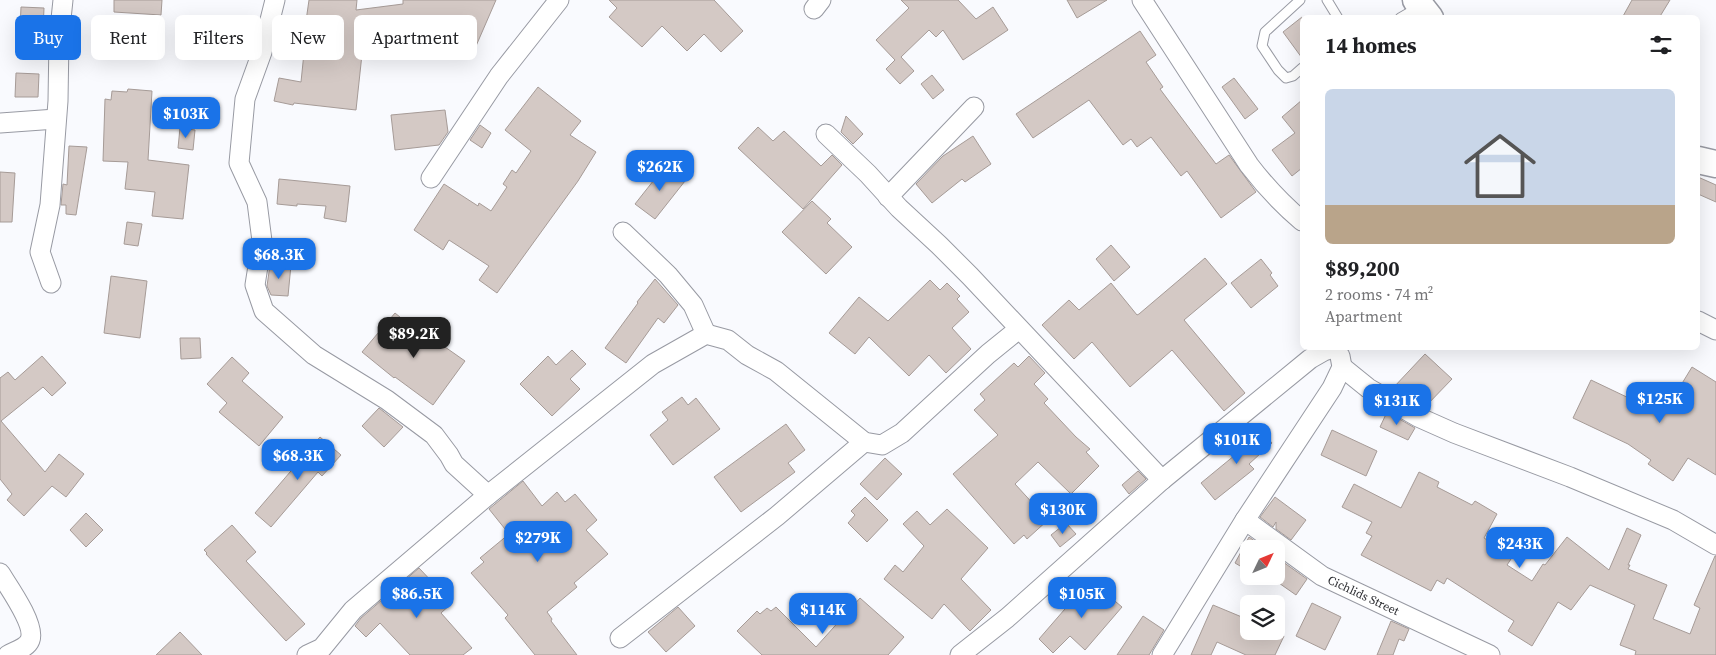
<!DOCTYPE html>
<meta charset="utf-8">
<style>
body{margin:0;font-family:"Source Serif 4",serif;background:#f2f2f2;color:#202124;height:100vh;display:flex;flex-direction:column;font-size:19px;white-space:nowrap}
*{box-sizing:border-box;margin:0}
p{font-size:16px;color:#757577}
.icon{flex:none;width:28px;height:28px;fill:none;stroke:currentColor;stroke-width:2;stroke-linecap:round;stroke-linejoin:round}
.map{position:relative;flex:1;overflow:hidden}
.panel{position:absolute;left:1300px;top:15px;width:400px;height:335px;display:flex;flex-direction:column;background:#fff;border-radius:8px;box-shadow:0 5px 20px #0002}
.panel>*{flex:none}
.guide{position:absolute;left:15px;top:15px;width:475px;height:45px;display:flex;gap:10px}
.needle{width:32px;rotate:47deg}
.controls{position:absolute;left:1240px;top:540px;display:grid;gap:10px}
.controls a{display:grid;place-items:center;width:45px;height:45px;border-radius:8px;background:#fff;box-shadow:0 5px 20px #0002;font-size:25px}
.price{position:absolute;translate:-50% -42px;padding:0 11px;border-radius:10px;background:#1a73e8;color:#fff;font-size:16px;line-height:32px;filter:drop-shadow(0 1px 2px #0008)}
.price::after{content:'';position:absolute;left:50%;top:30px;width:15px;height:11px;margin-left:-8px;background:inherit;clip-path:polygon(0 0,100% 0,50% 100%)}
.price.on{background:#222;color:#fff}
ul{padding:0;list-style:none}
li{display:grid;align-content:center;gap:10px;height:265px;padding:0 25px}
li span{display:grid;place-items:center;height:155px;border-radius:8px;color:#555}
li>.icon{margin-inline-start:auto}
span .icon{width:90px;height:90px;fill:#fffc;stroke-width:1}
li b{font-size:21px}
h2{display:flex;justify-content:space-between;align-items:center;height:60px;padding:0 25px;font-size:21px}
.chip{padding:0 18px;border-radius:8px;background:#fff;box-shadow:0 5px 20px #0002;font-size:18px;line-height:45px}
.chip.on{background:#1a73e8;color:#fff}
.map>svg:first-child{display:block}
.building{fill:#d4c9c5;stroke:#a69b97}
.lines{fill:none;stroke-linecap:round;stroke-linejoin:round}
.service-casing{stroke:#989aa3;stroke-width:11}
.minor-casing{stroke:#989aa3;stroke-width:21}
.secondary-casing{stroke:#989aa3;stroke-width:29}
.service{stroke:#fff;stroke-width:9}
.minor{stroke:#fff;stroke-width:19}
.secondary{stroke:#fff;stroke-width:26}
.labels{text-anchor:middle;dominant-baseline:central;stroke-width:4;stroke-linejoin:round;paint-order:stroke}
.street-label{font-size:12px;fill:#2e2f33;stroke:#f9fafe}
</style>
<div class="map">
<svg width="1716" height="655" viewBox="0 0 1716 655">
<rect width="100%" height="100%" fill="#f9fafe"/>
<g class="building">
<polygon points="114,0 162,0 161,15 114,12"/>
<polygon points="309,0 357,0 356,10 403,4 403,0 496,0 476,46 460,38 408,44 408,39 363,45 356,110 294,103 293,105 274,101 279,78 301,82 305,43 277,39 281,24 305,28"/>
<polygon points="609,0 714,0 743,31 721,52 704,34 687,51 662,26 642,47 609,17 617,8"/>
<polygon points="901,0 958,0 976,19 993,7 1008,30 963,60 943,30 936,37 929,30 901,57 914,71 900,84 886,69 895,60 876,40 909,8"/>
<polygon points="1067,0 1107,0 1077,18"/>
<polygon points="1632,0 1670,0 1659,18 1622,18"/>
<polygon points="21,7 44,8 43,30 20,29"/>
<polygon points="1302,17 1302,58 1283,32"/>
<polygon points="1140,31 1156,55 1146,62 1163,87 1160,89 1216,164 1229,155 1256,192 1221,218 1187,171 1181,176 1151,137 1137,147 1131,139 1123,145 1089,100 1033,138 1016,114"/>
<polygon points="16,73 39,74 38,97 15,97"/>
<polygon points="932,75 944,90 933,99 921,84"/>
<polygon points="1234,78 1258,109 1245,119 1222,87"/>
<polygon points="538,87 581,121 570,135 596,152 578,181 497,293 479,280 489,266 449,240 443,250 414,230 444,184 478,206 479,203 491,211 507,187 503,184 512,170 516,173 531,151 505,130"/>
<polygon points="128,89 152,91 148,160 189,165 183,219 152,216 155,192 125,189 128,162 103,161 105,99 111,100 112,91 127,92"/>
<polygon points="1302,100 1302,168 1292,176 1272,150 1295,133 1282,117"/>
<polygon points="445,110 448,132 439,145 395,150 391,115"/>
<polygon points="846,116 863,134 853,144 841,132"/>
<polygon points="480,125 491,133 482,148 470,140"/>
<polygon points="758,127 773,141 784,131 821,166 832,155 842,165 803,209 738,148"/>
<polygon points="180,128 195,130 193,150 178,148"/>
<polygon points="973,136 991,164 965,182 962,179 932,203 916,184 943,156"/>
<polygon points="69,146 87,147 76,215 66,214 66,205 61,205 63,184 67,185"/>
<polygon points="665,166 685,181 655,219 635,204"/>
<polygon points="0,172 15,173 12,222 0,222"/>
<polygon points="1698,177 1716,185 1716,202 1698,194"/>
<polygon points="279,179 350,186 346,222 324,218 326,206 297,204 297,206 277,204"/>
<polygon points="812,201 831,219 827,223 852,247 826,274 782,232"/>
<polygon points="127,222 142,224 138,246 124,244"/>
<polygon points="1111,245 1130,267 1114,281 1096,259"/>
<polygon points="1205,258 1227,284 1184,320 1245,393 1224,411 1172,350 1130,387 1092,342 1074,359 1042,325 1069,300 1079,310 1111,283 1137,315 1139,314"/>
<polygon points="1261,259 1272,273 1270,275 1278,286 1251,308 1231,283"/>
<polygon points="270,265 291,265 288,296 271,295 267,286"/>
<polygon points="111,276 147,281 140,338 104,333"/>
<polygon points="655,279 678,305 664,323 658,318 626,363 605,348 638,303 637,302"/>
<polygon points="930,280 940,290 947,283 960,296 957,299 969,312 952,328 971,349 946,373 929,355 909,376 869,337 855,354 829,333 859,297 888,321"/>
<polygon points="395,313 433,344 435,340 465,361 433,405 395,377 394,378 362,352"/>
<polygon points="180,338 200,338 201,358 181,359"/>
<polygon points="572,350 586,364 570,379 580,389 552,416 520,384 548,356 556,365"/>
<polygon points="1425,354 1452,379 1424,408 1393,388"/>
<polygon points="42,356 66,383 52,396 43,387 1,421 45,472 59,454 84,474 66,497 52,486 24,516 7,500 12,494 0,479 0,378 8,372 15,380"/>
<polygon points="1029,356 1045,373 1034,384 1048,399 1044,403 1076,437 1090,449 1086,452 1099,466 1071,494 1038,462 1015,484 1048,520 1027,539 1024,535 1014,544 953,474 998,435 974,410 985,400 980,394 1014,363 1018,367"/>
<polygon points="232,357 249,373 242,381 283,417 259,446 219,412 227,403 207,384"/>
<polygon points="1692,367 1716,382 1716,475 1688,458 1673,481 1648,464 1651,460 1628,444 1573,418 1591,380 1654,410 1656,407 1664,413"/>
<polygon points="682,397 688,405 696,398 720,429 673,465 650,435 668,420 662,412"/>
<polygon points="379,408 403,427 384,447 362,426"/>
<polygon points="1387,412 1415,428 1408,440 1380,427"/>
<polygon points="786,424 805,450 788,463 795,472 741,512 714,477"/>
<polygon points="1258,427 1272,443 1249,464 1254,469 1215,500 1201,483 1246,446 1242,442"/>
<polygon points="1332,430 1377,451 1366,476 1321,455"/>
<polygon points="320,437 341,455 322,476 318,472 271,527 255,513"/>
<polygon points="885,458 902,474 877,500 860,484"/>
<polygon points="1138,471 1146,479 1129,494 1122,485"/>
<polygon points="1419,472 1439,482 1437,487 1472,505 1475,501 1497,514 1484,538 1513,556 1507,565 1532,581 1543,564 1545,565 1567,537 1609,570 1627,528 1641,535 1628,565 1630,565 1628,569 1667,585 1653,619 1690,634 1700,608 1694,605 1715,556 1716,556 1716,655 1635,655 1636,651 1620,645 1635,605 1590,585 1571,610 1558,602 1532,646 1508,631 1514,621 1447,578 1444,584 1437,580 1431,591 1361,555 1372,536 1366,533 1372,522 1342,507 1354,484 1401,508"/>
<polygon points="523,481 542,506 557,492 565,502 575,494 597,520 586,530 608,554 574,583 577,587 547,612 552,619 551,621 577,655 535,655 505,618 508,615 471,573 484,562 480,558 509,534 489,509"/>
<polygon points="865,497 888,520 867,542 848,523 855,515 851,511"/>
<polygon points="1275,497 1306,520 1291,540 1276,529 1276,522 1273,527 1260,517"/>
<polygon points="947,509 988,548 961,579 991,610 970,631 944,604 932,619 884,579 895,565 903,572 924,546 903,524 917,511 930,525"/>
<polygon points="86,513 103,530 86,547 70,530"/>
<polygon points="1066,523 1076,534 1060,547 1051,535"/>
<polygon points="232,525 256,552 246,561 305,624 286,641 206,554 207,553 204,550"/>
<polygon points="1249,537 1262,546 1260,549 1249,549 1249,568 1247,570 1235,563"/>
<polygon points="1276,557 1307,579 1296,595 1276,581"/>
<polygon points="419,568 452,603 441,613 472,648 463,655 410,655 380,623 366,637 355,626 361,618"/>
<polygon points="1090,580 1122,607 1085,650 1070,636 1053,653 1039,639"/>
<polygon points="860,598 904,637 888,655 762,655 737,631 757,611 760,614 767,608 771,611 776,607 816,647"/>
<polygon points="1312,603 1341,617 1325,650 1296,636"/>
<polygon points="1213,605 1249,620 1249,631 1273,631 1284,636 1275,655 1246,655 1217,642 1211,655 1191,655"/>
<polygon points="678,607 695,626 666,652 648,632"/>
<polygon points="1143,616 1164,630 1149,655 1117,655"/>
<polygon points="1391,621 1409,629 1404,641 1399,639 1393,655 1377,655"/>
<polygon points="180,632 202,655 156,655"/>
</g>
<g class="lines">
<defs>
<g id="service">
<polyline points="1300,0 1265,32 1262,46 1278,70 1286,78 1293,76 1302,68"/>
<polyline points="1327,0 1338,18"/>
<polyline points="1400,18 1419,7"/>
</g>
<g id="minor">
<polyline points="275,0 262,52 245,99 239,163 257,202 262,241 255,285 264,311 314,355 387,400 434,435 449,455 454,464 488,495"/>
<path d="M1142,0l107,165c16,21 33,39 53,56"/>
<polyline points="814,9 821,0"/>
<polyline points="0,123 56,119"/>
<polyline points="826,134 868,174 899,208 939,245 970,276 1162,480"/>
<polyline points="431,178 499,76 559,0"/>
<polyline points="888,197 974,107"/>
<polyline points="623,232 668,275 693,305 706,334"/>
<polyline points="51,283 40,252 50,205 58,101 59,38 63,0"/>
<polyline points="1698,321 1716,330"/>
<polyline points="1342,367 1368,388 1418,417 1454,433 1570,477 1673,520 1716,545"/>
<path id="s1" d="M1245,520l77,56 168,79"/>
<path d="M0,573c8,13 36,52 30,67 -3,8 -15,11 -22,15"/>
<polyline points="620,638 777,516 864,442"/>
<polyline points="307,655 322,648 353,610 488,495 653,364 706,334 728,340 747,355 776,371 864,442 882,445 902,433 988,354 1019,329"/>
<polyline points="960,655 1007,618 1162,480 1310,359 1324,351 1334,348"/>
<polyline points="1162,655 1245,520 1332,388 1342,367 1340,356"/>
</g>
<g id="secondary">
<polyline points="1416,0 1430,18"/>
<polyline points="1698,160 1716,164"/>
</g>
</defs>
<use href="#service" class="service-casing"/>
<use href="#minor" class="minor-casing"/>
<use href="#secondary" class="secondary-casing"/>
<use href="#service" class="service"/>
<use href="#minor" class="minor"/>
<use href="#secondary" class="secondary"/>
</g>
<g class="labels">
<g class="street-label">
<text stroke="none"><textPath href="#s1" startOffset="141">Cichlids Street</textPath></text>
</g>
</g>
</svg>
<div class="controls">
<a><svg class="needle" viewBox="-14 -14 28 28"><path d="M0-13l5 13h-10z" fill="#e53935"/><path d="M0 13l5-13h-10z" fill="#757577"/></svg></a>
<a><svg class="icon" aria-label="layers" viewBox="0 0 24 24"><path d="M12 4l9 5-9 5-9-5zM3 14l9 5 9-5"/></svg></a>
</div>
<b class="price" style="left:186px;top:139px">$103K</b>
<b class="price" style="left:660px;top:192px">$262K</b>
<b class="price" style="left:279px;top:280px">$68.3K</b>
<b class="price on" style="left:414px;top:359px">$89.2K</b>
<b class="price" style="left:1660px;top:424px">$125K</b>
<b class="price" style="left:1397px;top:426px">$131K</b>
<b class="price" style="left:1237px;top:465px">$101K</b>
<b class="price" style="left:298px;top:481px">$68.3K</b>
<b class="price" style="left:1063px;top:535px">$130K</b>
<b class="price" style="left:538px;top:563px">$279K</b>
<b class="price" style="left:1520px;top:569px">$243K</b>
<b class="price" style="left:417px;top:619px">$86.5K</b>
<b class="price" style="left:1082px;top:619px">$105K</b>
<b class="price" style="left:823px;top:635px">$114K</b>
<div class="guide">
<a class="chip on">Buy</a>
<a class="chip">Rent</a>
<a class="chip">Filters</a>
<a class="chip">New</a>
<a class="chip">Apartment</a>
</div>
<section class="panel">
<h2>14 homes<svg class="icon" aria-label="filters" viewBox="0 0 24 24"><path d="M4 7h16M4 17h16"/><circle cx="9" cy="7" r="2"/><circle cx="15" cy="17" r="2"/></svg></h2>
<ul>
<li><span style="background:linear-gradient(#c9d6e8 75%,#b9a48a 0)"><svg class="icon" aria-label="home" viewBox="0 0 24 24"><path d="M3 11l9-7 9 7M6 9v11h12V9"/></svg></span><div><b>$89,200</b><p>2 rooms · 74 m²</p><p>Apartment</p></div></li>
</ul>
</section>
</div>
